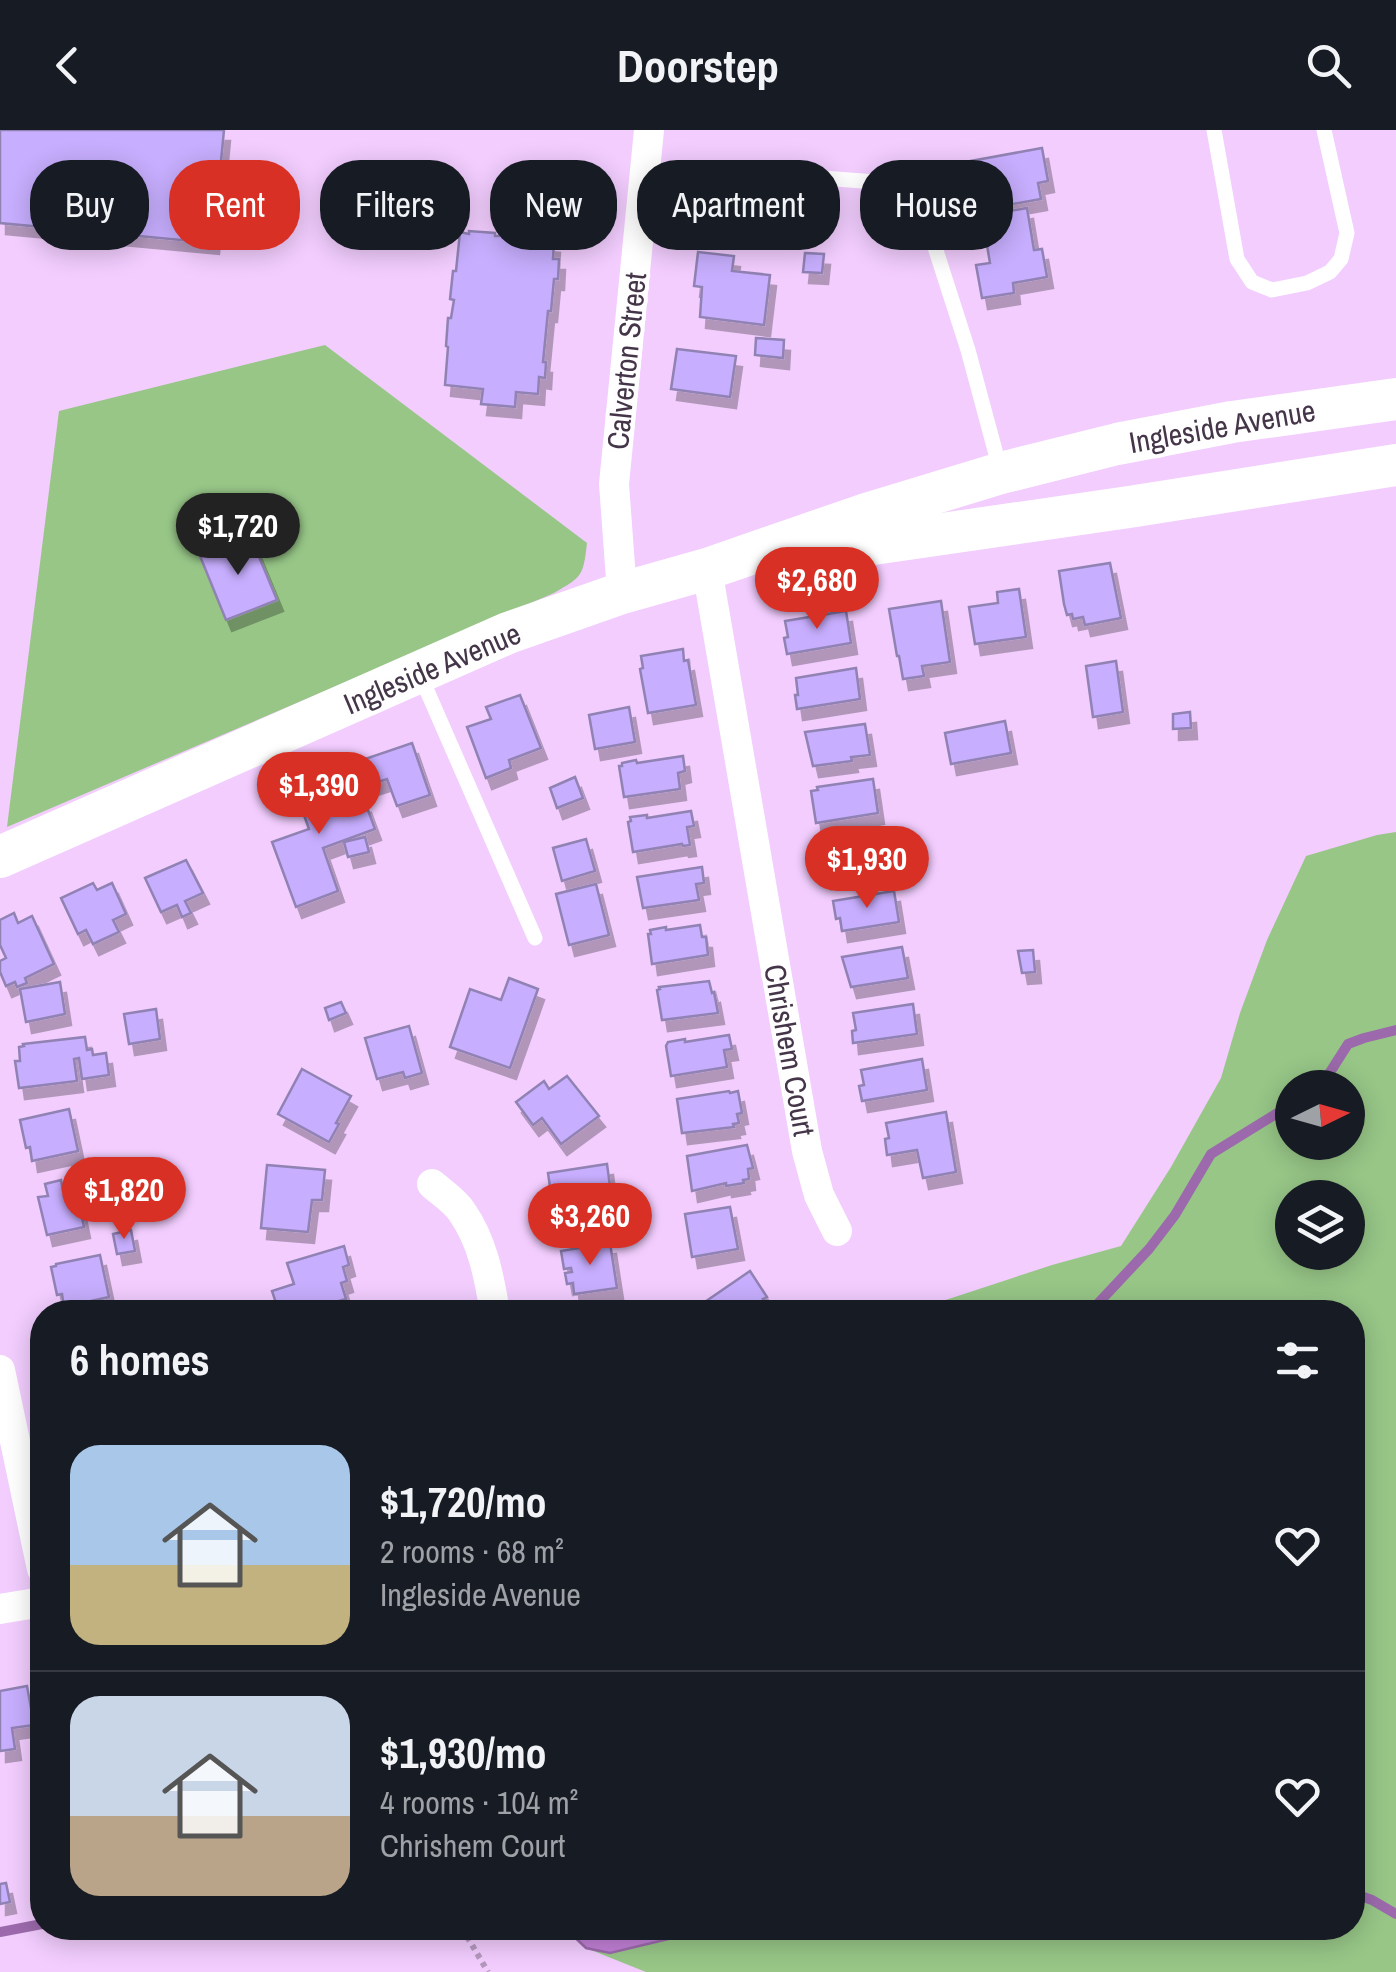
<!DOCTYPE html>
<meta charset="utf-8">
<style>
body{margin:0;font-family:"Archivo Narrow",sans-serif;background:#20242c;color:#f1f3f6;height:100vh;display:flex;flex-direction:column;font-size:38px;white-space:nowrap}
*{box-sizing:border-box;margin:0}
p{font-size:32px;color:#9ea1a6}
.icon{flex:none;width:55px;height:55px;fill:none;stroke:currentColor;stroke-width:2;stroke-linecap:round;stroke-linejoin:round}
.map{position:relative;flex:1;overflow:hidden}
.side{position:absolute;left:30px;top:1170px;width:1335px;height:640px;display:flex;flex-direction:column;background:#171b24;border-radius:40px;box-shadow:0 5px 25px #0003}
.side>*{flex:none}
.banner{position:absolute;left:30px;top:30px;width:1338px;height:90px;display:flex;gap:20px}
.needle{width:65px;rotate:85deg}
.fabs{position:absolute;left:1275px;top:940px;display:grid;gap:20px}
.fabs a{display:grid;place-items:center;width:90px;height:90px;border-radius:50%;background:#171b24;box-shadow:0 5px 25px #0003;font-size:50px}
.price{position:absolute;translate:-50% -85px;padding:0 22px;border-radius:35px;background:#d93025;color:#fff;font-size:32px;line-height:65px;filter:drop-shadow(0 2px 5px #0008)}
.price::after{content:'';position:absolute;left:50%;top:60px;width:30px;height:22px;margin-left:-15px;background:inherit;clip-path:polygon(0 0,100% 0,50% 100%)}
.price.current{background:#222;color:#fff}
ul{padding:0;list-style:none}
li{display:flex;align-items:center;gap:30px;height:250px;padding:0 40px}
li+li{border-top:2px solid #363941}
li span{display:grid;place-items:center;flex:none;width:280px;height:200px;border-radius:30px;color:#555}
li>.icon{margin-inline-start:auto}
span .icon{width:120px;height:120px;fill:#fffc;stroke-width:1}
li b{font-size:42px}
h2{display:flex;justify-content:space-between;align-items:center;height:120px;padding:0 40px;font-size:42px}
.pill{padding:0 35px;border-radius:40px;background:#171b24;box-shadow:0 5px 25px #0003;font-size:35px;line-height:90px}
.pill.current{background:#d93025;color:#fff}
header{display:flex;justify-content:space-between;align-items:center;height:130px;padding:0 40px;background:#171b24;font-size:45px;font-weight:700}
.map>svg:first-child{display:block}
.green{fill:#97c687;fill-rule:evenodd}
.water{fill:#c280d7;stroke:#9c6aac;stroke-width:2.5}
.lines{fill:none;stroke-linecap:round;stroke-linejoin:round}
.stream{stroke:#9c6aac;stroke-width:10}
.building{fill:#c7aefe;stroke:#9182b4;stroke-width:2.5;filter:url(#shadow)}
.path{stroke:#b598be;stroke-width:6;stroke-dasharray:5 5;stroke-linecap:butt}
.service{stroke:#fff;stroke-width:15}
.minor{stroke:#fff;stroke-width:30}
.secondary{stroke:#fff;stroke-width:42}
.labels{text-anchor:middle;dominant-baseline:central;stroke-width:8;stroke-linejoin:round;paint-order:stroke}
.street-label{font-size:30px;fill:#443548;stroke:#fefefe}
</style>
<header><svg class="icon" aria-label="back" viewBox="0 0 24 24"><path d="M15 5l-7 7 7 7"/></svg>Doorstep<svg class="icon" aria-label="search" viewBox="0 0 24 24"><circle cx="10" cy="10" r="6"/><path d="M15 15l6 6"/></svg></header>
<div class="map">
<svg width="1396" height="1842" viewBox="0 0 1396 1842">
<defs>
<filter id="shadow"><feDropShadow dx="6" dy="11" stdDeviation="0" flood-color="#0004"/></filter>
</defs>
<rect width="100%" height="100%" fill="#f2cdfe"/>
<g class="green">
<path d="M325,215l262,198c-4,33 -4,33 -33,50l-547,234 52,-416z"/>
<path d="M1396,702v1140h-750l-60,-24 -21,-20h787v-616h-443l143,-47 69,-19 50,-79 50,-89 19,-65 27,-73 39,-84 71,-21zM1292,958h56v54h-56zM1292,1068h56v54h-56z"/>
</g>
<polygon class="water" points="565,1798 732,1798 685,1805 610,1823 586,1818"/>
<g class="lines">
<g class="stream">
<polyline points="1320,958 1348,914 1364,908 1396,900"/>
<polyline points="1090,1182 1149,1119 1175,1085 1211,1024 1292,974"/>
<polyline points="1352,1763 1372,1770 1396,1784"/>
<polyline points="0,1802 42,1794"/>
</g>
</g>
<g class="building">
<polygon points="0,0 224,0 213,113 0,93"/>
<polygon points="1042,18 1048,51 1038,53 1041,69 962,83 954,34"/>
<polygon points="1027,78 1034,120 1042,119 1047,147 1013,153 1014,163 982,168 976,135 990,133 982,86"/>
<polygon points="501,93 534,96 533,110 554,112 553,129 559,129 558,149 554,149 551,181 548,181 543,232 546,232 545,248 539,247 538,264 516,262 515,277 481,274 483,259 445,255 448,217 446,216 448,188 451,188 454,170 450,169 453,141 456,141 460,102 469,104 469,101 495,103 495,106 499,106"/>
<polygon points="698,122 734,126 732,141 770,145 764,195 700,187 702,157 694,156"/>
<polygon points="805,123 824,124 822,143 803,142"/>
<polygon points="756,208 784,210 783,228 755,225"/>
<polygon points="677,219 736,226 730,267 671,259"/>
<polygon points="250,405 277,470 226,490 200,426"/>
<polygon points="1110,433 1121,488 1085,495 1083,487 1073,489 1072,484 1067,485 1064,474 1059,441"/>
<polygon points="1019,459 1026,507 975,514 969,477 998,473 997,462"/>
<polygon points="941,471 950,532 922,536 924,546 903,549 899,526 897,526 889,479"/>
<polygon points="846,481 851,513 787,524 784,508 788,507 785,491"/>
<polygon points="683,519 684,531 688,530 696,575 648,583 640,539 643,538 641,526"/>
<polygon points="1116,531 1123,582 1093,587 1086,536"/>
<polygon points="856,538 860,569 797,579 795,565 798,565 796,548"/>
<polygon points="520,565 541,618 509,630 511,638 486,648 467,597 491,589 486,577"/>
<polygon points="629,577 635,612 595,619 589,585"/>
<polygon points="1190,582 1191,598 1173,599 1173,584"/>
<polygon points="1005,591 1011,623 951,634 945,603"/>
<polygon points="865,594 870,625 851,627 852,631 813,636 805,602"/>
<polygon points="412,613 430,665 397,676 387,649 372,654 365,629"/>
<polygon points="683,626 685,641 678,643 680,659 624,667 619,636 622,636 622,633 636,630 637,633"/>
<polygon points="335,640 351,678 365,672 375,699 323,718 338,761 296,777 272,712 309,699 293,655"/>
<polygon points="575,647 583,668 557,678 550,658"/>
<polygon points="873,649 878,683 816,693 811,661 818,660 817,657"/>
<polygon points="691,681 694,696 687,697 690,715 683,716 682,714 633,722 628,692 631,691 630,687 647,685 647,688"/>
<polygon points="884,706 889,737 825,748 823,733 827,733 824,716"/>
<polygon points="365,707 369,722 348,727 344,712"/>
<polygon points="586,709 595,741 562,751 553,718"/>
<polygon points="186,730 203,763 185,771 191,783 182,787 177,775 161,782 145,748"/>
<polygon points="702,737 704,753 696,754 699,770 643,778 637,747"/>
<polygon points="93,753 97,760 112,753 126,784 113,790 119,802 93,814 86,800 78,804 61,768"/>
<polygon points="596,754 609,805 569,815 556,764"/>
<polygon points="894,761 899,792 842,801 840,788 836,789 833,771"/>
<polygon points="14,783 18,793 32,786 54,834 25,848 27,853 17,857 15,852 6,856 0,842 0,831 6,828 0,815 0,790"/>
<polygon points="700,795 702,807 706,807 708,825 652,834 648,804 651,804 650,800 666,797 666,800"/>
<polygon points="902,817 908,848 851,857 842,827"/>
<polygon points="1033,820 1035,842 1022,843 1018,821"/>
<polygon points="509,848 538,859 510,938 450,917 470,859 501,870"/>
<polygon points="709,851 712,863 714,862 718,883 662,890 657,860 660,859 659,857"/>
<polygon points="60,852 65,884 26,892 20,859"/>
<polygon points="341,872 346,883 329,890 325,878"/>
<polygon points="913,874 917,904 853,913 852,901 856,900 853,883"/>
<polygon points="156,879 160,909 129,914 124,884"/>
<polygon points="409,896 422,943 405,948 403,942 377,949 365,908"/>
<polygon points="729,905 732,919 724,920 727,937 671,946 666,916 668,912 685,909 685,912"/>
<polygon points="85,907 87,920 92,919 93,925 106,923 109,945 82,949 79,928 74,929 77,951 19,958 15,931 20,931 19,917 24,916 23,914"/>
<polygon points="922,929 927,960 862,971 859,956 864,955 861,940"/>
<polygon points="302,939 351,966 336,993 339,994 329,1012 278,984"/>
<polygon points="567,946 599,986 561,1014 542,988 533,995 516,972 544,951 549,959"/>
<polygon points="729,961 730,963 738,961 742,983 737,984 739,993 733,994 734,997 682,1003 677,969"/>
<polygon points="69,979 78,1021 32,1031 30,1017 26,1018 20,990"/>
<polygon points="946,982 956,1042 923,1048 917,1020 887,1025 885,1009 889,1008 886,993"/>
<polygon points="747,1015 753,1038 748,1039 749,1049 743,1050 744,1053 726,1056 726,1053 692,1061 687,1026"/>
<polygon points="607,1034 614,1086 560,1094 555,1064 551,1064 548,1043"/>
<polygon points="267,1035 325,1040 322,1070 312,1070 308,1102 261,1098"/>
<polygon points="61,1050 63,1061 76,1058 84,1097 47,1105 38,1067 48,1066 45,1054"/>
<polygon points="730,1077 738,1119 692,1127 685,1084"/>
<polygon points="131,1100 135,1121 117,1124 113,1104"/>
<polygon points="610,1113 617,1158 574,1164 573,1153 567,1154 565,1143 572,1142 571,1138 564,1139 561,1121"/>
<polygon points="344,1116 349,1135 343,1137 347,1151 341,1153 346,1169 300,1182 279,1182 272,1161 294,1154 287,1133"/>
<polygon points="100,1125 109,1167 64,1177 62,1164 57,1165 51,1137 56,1136 56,1134"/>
<polygon points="750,1141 767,1167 763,1169 765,1171 748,1182 704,1182 699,1176"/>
<polygon points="414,1173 417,1182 380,1182"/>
<polygon points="27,1556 34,1595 12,1598 15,1619 0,1621 0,1561"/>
<polygon points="6,1753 10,1772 0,1774 0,1754"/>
</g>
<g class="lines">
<polyline class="path" points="462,1798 488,1842"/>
<g class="service">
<polyline points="1214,0 1237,129 1252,152 1272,160 1307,153 1330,142 1341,129 1347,103 1324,0"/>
<polyline points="823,48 915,55 968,220 1000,339"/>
<polyline points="421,547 535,808"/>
</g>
<g class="minor">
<polyline points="707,439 807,1021 819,1065 837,1101"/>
<polyline points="622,463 614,354 649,0"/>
<path d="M432,1054c10,9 23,17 30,28 21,30 27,65 33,100"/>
<polyline points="0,1240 42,1439"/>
<polyline points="0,1479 42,1472"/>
</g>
<g class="secondary">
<polyline points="811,423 1129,377 1396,335"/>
<polyline points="0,727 508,503 622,463 707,439 866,384 1001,343 1117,314 1232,292 1396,269"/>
</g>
</g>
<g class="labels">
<g class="street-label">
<text transform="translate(626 231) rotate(-84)">Calverton Street</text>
<text transform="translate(1222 296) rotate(-10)">Ingleside Avenue</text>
<text transform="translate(432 538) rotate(-23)">Ingleside Avenue</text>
<text transform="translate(790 920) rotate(80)">Chrishem Court</text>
</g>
</g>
</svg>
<div class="fabs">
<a><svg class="needle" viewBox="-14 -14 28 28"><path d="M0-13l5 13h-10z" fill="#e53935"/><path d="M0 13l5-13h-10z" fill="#9ea1a6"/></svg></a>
<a><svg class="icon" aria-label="layers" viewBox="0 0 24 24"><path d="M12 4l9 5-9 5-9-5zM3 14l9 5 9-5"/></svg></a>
</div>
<b class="price current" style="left:238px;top:448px">$1,720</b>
<b class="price" style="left:817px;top:502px">$2,680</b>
<b class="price" style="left:319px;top:707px">$1,390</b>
<b class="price" style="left:867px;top:781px">$1,930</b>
<b class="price" style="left:124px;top:1112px">$1,820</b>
<b class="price" style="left:590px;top:1138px">$3,260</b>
<div class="banner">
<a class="pill">Buy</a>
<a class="pill current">Rent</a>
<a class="pill">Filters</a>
<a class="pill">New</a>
<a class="pill">Apartment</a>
<a class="pill">House</a>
</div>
<section class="side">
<h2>6 homes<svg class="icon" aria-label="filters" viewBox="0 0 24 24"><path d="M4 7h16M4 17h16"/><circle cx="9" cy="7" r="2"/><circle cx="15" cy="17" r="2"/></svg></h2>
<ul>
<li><span style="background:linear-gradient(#a9c7e8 60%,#c2b280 0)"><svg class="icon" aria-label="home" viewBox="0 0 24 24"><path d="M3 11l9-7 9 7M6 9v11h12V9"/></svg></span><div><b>$1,720/mo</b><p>2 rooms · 68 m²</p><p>Ingleside Avenue</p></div><svg class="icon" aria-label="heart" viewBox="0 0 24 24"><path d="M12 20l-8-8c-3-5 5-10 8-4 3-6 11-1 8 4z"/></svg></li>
<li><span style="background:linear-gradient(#c9d6e8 60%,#b9a48a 0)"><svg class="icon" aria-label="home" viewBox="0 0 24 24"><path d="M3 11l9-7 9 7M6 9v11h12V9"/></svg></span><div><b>$1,930/mo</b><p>4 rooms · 104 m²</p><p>Chrishem Court</p></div><svg class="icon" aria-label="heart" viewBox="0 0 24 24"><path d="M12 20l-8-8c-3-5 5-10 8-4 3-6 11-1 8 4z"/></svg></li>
</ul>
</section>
</div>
